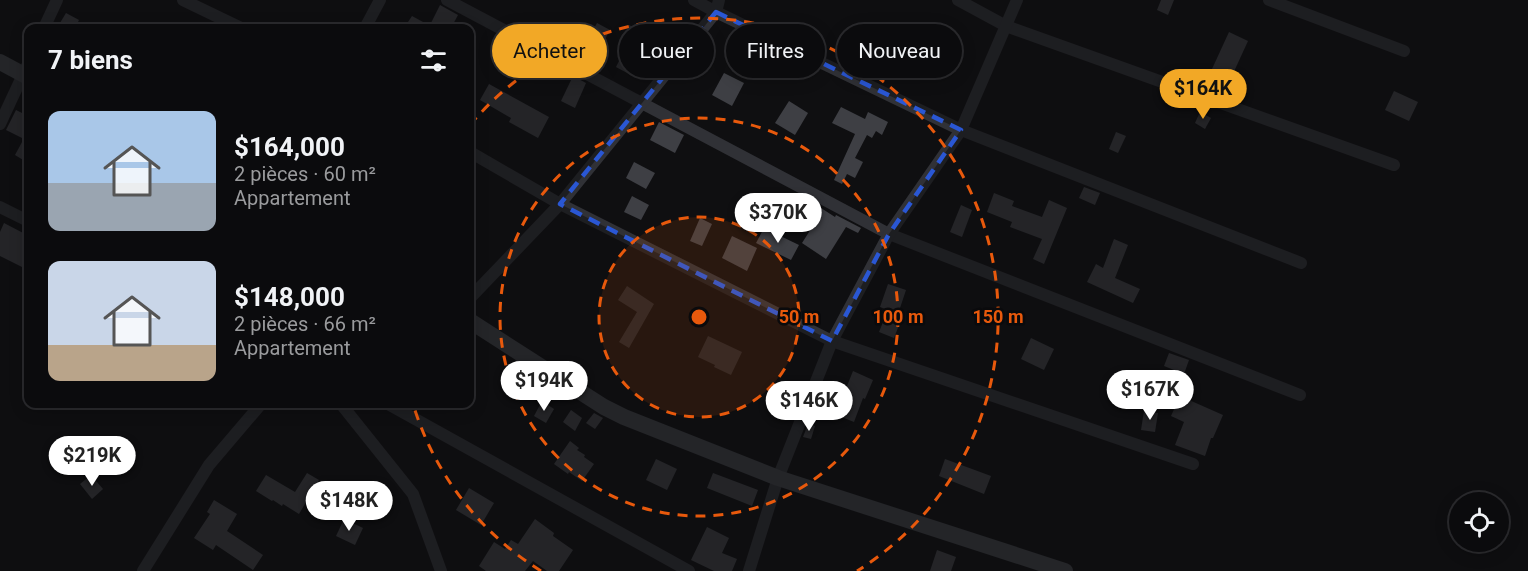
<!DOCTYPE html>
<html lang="fr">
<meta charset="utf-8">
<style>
body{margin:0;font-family:Roboto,sans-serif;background:#141416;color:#f1f3f6;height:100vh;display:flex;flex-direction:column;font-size:22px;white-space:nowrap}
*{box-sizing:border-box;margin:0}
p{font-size:20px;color:#9a9b9d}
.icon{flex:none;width:33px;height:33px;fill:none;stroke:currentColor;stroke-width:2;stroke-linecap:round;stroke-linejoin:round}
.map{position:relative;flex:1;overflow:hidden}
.side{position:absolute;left:24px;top:24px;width:450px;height:384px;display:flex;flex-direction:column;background:#0b0b0d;border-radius:12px;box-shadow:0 3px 15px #0003,0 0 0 2px #2b2b2e}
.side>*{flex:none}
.banner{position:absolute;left:492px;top:24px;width:570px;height:54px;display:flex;gap:12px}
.fabs{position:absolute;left:1449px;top:492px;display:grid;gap:12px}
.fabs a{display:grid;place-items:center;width:60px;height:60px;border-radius:50%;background:#0b0b0d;box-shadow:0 3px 15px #0003,0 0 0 2px #2b2b2e;font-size:30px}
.price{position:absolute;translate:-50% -51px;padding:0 14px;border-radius:21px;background:#fff;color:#222;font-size:20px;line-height:39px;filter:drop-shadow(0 2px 3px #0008)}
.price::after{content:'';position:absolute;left:50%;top:36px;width:18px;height:14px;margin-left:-9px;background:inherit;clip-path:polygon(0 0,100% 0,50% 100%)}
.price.selected{background:#f2a826;color:#111}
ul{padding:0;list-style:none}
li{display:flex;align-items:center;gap:18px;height:150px;padding:0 24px}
li span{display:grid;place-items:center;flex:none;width:168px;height:120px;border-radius:12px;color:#555}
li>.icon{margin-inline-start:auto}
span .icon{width:72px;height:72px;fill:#fffc;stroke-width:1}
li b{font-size:26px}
h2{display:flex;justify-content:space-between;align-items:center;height:72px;padding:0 24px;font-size:26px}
.chip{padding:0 21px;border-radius:27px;background:#0b0b0d;box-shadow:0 3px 15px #0003,0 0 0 2px #2b2b2e;font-size:21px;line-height:54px}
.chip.selected{background:#f2a826;color:#111}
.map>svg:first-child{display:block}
.building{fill:#3e3f44}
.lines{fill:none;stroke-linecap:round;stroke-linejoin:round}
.street{stroke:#303136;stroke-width:12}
.secondary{stroke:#3e4046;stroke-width:16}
.marked{fill:none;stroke:#2a57d4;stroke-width:4.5;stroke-dasharray:12 8;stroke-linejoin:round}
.ring{fill:none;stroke:#e8590c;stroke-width:3;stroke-dasharray:10 8}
.centre{fill:#e8590c;stroke:#0a0a0c;stroke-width:3}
.ring-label{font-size:18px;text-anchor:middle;font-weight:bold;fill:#e8590c;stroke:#0a0a0c;stroke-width:5;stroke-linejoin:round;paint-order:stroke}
</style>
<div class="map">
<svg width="1528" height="571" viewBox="0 0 1528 571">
<rect width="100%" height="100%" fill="#0f0f11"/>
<g class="building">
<polygon points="1161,0 1174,0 1168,15 1157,10"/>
<polygon points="440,5 458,15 451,28 443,28 431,23"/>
<polygon points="66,13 79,20 75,28 57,28"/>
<polygon points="412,16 434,28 404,28"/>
<polygon points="597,23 610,30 593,61 581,54"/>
<polygon points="629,25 646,34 636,53 639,54 629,74 616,67 628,43 622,40"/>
<polygon points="1229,32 1248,41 1231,78 1212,69"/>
<polygon points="724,73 744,83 732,106 712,95"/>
<polygon points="573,76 586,83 575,108 561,101"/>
<polygon points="489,84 549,117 538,138 509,122 511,118 480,100"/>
<polygon points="1394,91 1418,102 1409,121 1385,110"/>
<polygon points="789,101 808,113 795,135 775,123"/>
<polygon points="841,107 865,119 868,112 888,122 882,135 876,131 872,138 867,135 855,158 863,162 855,178 847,174 842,184 834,180 855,134 832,123"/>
<polygon points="16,110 28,116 28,126 22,138 6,130"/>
<polygon points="1200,112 1211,118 1205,129 1195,123"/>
<polygon points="659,122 684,135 675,153 650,140"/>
<polygon points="28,131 28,163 15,155"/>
<polygon points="1116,132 1126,136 1118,153 1109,149"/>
<polygon points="634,162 655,173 646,189 626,178"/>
<polygon points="1084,187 1100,193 1095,205 1079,198"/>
<polygon points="994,193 1014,201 1012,206 1042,217 1049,200 1067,208 1044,264 1033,259 1042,239 1010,227 1012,222 987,212"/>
<polygon points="632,196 649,205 641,220 624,212"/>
<polygon points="961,205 972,210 962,237 950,232"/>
<polygon points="821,208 835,217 836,215 861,228 858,233 846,227 826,259 802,243 816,221 814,220"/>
<polygon points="700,218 712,224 702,246 690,241"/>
<polygon points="4,223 27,235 23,243 28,246 28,270 0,256 0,232"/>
<polygon points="764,228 799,245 791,260 756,243"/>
<polygon points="732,236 757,248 747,271 722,258"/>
<polygon points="1114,239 1128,245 1115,278 1140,289 1133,303 1087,282 1096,264 1103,268"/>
<polygon points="888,284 906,290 895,323 899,325 894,338 879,332 888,310 880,307"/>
<polygon points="627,286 654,304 629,348 619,342 637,312 618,300"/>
<polygon points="708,336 742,352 731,375 714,367 715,365 698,357"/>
<polygon points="1031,338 1054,349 1044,370 1021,359"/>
<polygon points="1169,353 1189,360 1184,374 1164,366"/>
<polygon points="853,371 873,380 865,399 863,398 854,422 839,416 848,392 845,391"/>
<polygon points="1180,396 1223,415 1213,438 1211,438 1205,456 1175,445 1184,422 1171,416"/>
<polygon points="542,401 554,409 546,423 534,416"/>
<polygon points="571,410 582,418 575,431 563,422"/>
<polygon points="1144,411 1158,413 1155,432 1141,430"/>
<polygon points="594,413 603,418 595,429 586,423"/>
<polygon points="808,424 815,426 811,439 803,437"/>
<polygon points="570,441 579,448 577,450 585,455 584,457 594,464 582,481 569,472 568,474 554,464"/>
<polygon points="656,459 677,469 667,490 646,480"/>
<polygon points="945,459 991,476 984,494 939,476"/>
<polygon points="307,473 319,480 299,514 283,504 282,506 273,500 272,501 256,491 266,475 295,492"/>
<polygon points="713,473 758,490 752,506 707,488"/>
<polygon points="91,475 103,489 92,499 80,484"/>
<polygon points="469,488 494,503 481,525 456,510"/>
<polygon points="214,500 237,514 227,531 263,555 253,570 216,545 213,550 194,538 210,514 207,512"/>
<polygon points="344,519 363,528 355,545 336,536"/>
<polygon points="535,519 554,533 553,536 573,550 559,571 547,571 533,561 525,571 486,571 479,566 494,542 505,549 511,540 518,544"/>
<polygon points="707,527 729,538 722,553 737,559 732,571 714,571 691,560"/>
<polygon points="937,550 956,557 951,571 930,571"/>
</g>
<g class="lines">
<g class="street">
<polyline points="183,0 241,28"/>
<polyline points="447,0 889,234 1300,395"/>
<polyline points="694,0 716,12 961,130 1301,263"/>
<polyline points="958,0 1006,26 1394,165"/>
<polyline points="1269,0 1404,51"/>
<polyline points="44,28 57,0"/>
<polyline points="365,28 380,0"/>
<polyline points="0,124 28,64"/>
<polyline points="470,152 560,204 832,341 1193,464"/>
<polyline points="0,207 28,221"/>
<polyline points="470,298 560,204 716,12 719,0"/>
<polyline points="341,404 413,494 441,571"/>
<polyline points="388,404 689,571"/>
<polyline points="143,571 209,465 261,404"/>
<polyline points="749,571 778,478 832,341 889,234 961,130 1017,0"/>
</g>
<g class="secondary">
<polyline points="0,62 28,77"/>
<polyline points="470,321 604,407 624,417 778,478 1065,571"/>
</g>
</g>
<path d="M0 0H1528V571H0ZM716,12l245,118 -72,104 -57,107 -272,-137z" fill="#0f0f11" fill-opacity=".55" fill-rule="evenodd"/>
<path class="marked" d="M716,12l245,118 -72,104 -57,107 -272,-137z"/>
<circle cx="699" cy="317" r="100" fill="#e8590c" fill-opacity=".12"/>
<g class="ring">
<circle cx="699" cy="317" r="100"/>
<circle cx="699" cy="317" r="199"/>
<path d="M541 571A299 299 0 0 1 413 404M470 125A299 299 0 1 1 857 571"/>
</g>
<circle cx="699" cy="317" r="9" class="centre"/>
<g class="ring-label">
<text x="799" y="323">50 m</text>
<text x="898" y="323">100 m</text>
<text x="998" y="323">150 m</text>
</g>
</svg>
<div class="fabs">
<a><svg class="icon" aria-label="locate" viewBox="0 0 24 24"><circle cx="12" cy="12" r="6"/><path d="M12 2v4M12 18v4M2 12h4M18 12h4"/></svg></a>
</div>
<b class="price selected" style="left:1203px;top:120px">$164K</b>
<b class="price" style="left:778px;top:244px">$370K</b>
<b class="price" style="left:544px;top:412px">$194K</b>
<b class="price" style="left:1150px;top:421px">$167K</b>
<b class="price" style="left:809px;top:432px">$146K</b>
<b class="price" style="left:92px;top:487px">$219K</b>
<b class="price" style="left:349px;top:532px">$148K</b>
<div class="banner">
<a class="chip selected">Acheter</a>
<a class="chip">Louer</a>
<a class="chip">Filtres</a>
<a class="chip">Nouveau</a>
</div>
<section class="side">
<h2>7 biens<svg class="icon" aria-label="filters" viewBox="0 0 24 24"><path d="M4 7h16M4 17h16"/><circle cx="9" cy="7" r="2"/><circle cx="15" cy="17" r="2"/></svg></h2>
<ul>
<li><span style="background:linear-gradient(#a9c7e8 60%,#9aa5b1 0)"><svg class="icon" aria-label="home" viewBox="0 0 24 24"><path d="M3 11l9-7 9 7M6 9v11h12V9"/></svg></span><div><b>$164,000</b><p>2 pièces · 60 m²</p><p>Appartement</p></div></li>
<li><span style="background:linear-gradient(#c9d6e8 70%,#b9a48a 0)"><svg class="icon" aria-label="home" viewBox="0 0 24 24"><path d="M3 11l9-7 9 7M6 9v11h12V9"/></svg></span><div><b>$148,000</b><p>2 pièces · 66 m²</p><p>Appartement</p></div></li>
</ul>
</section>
</div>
